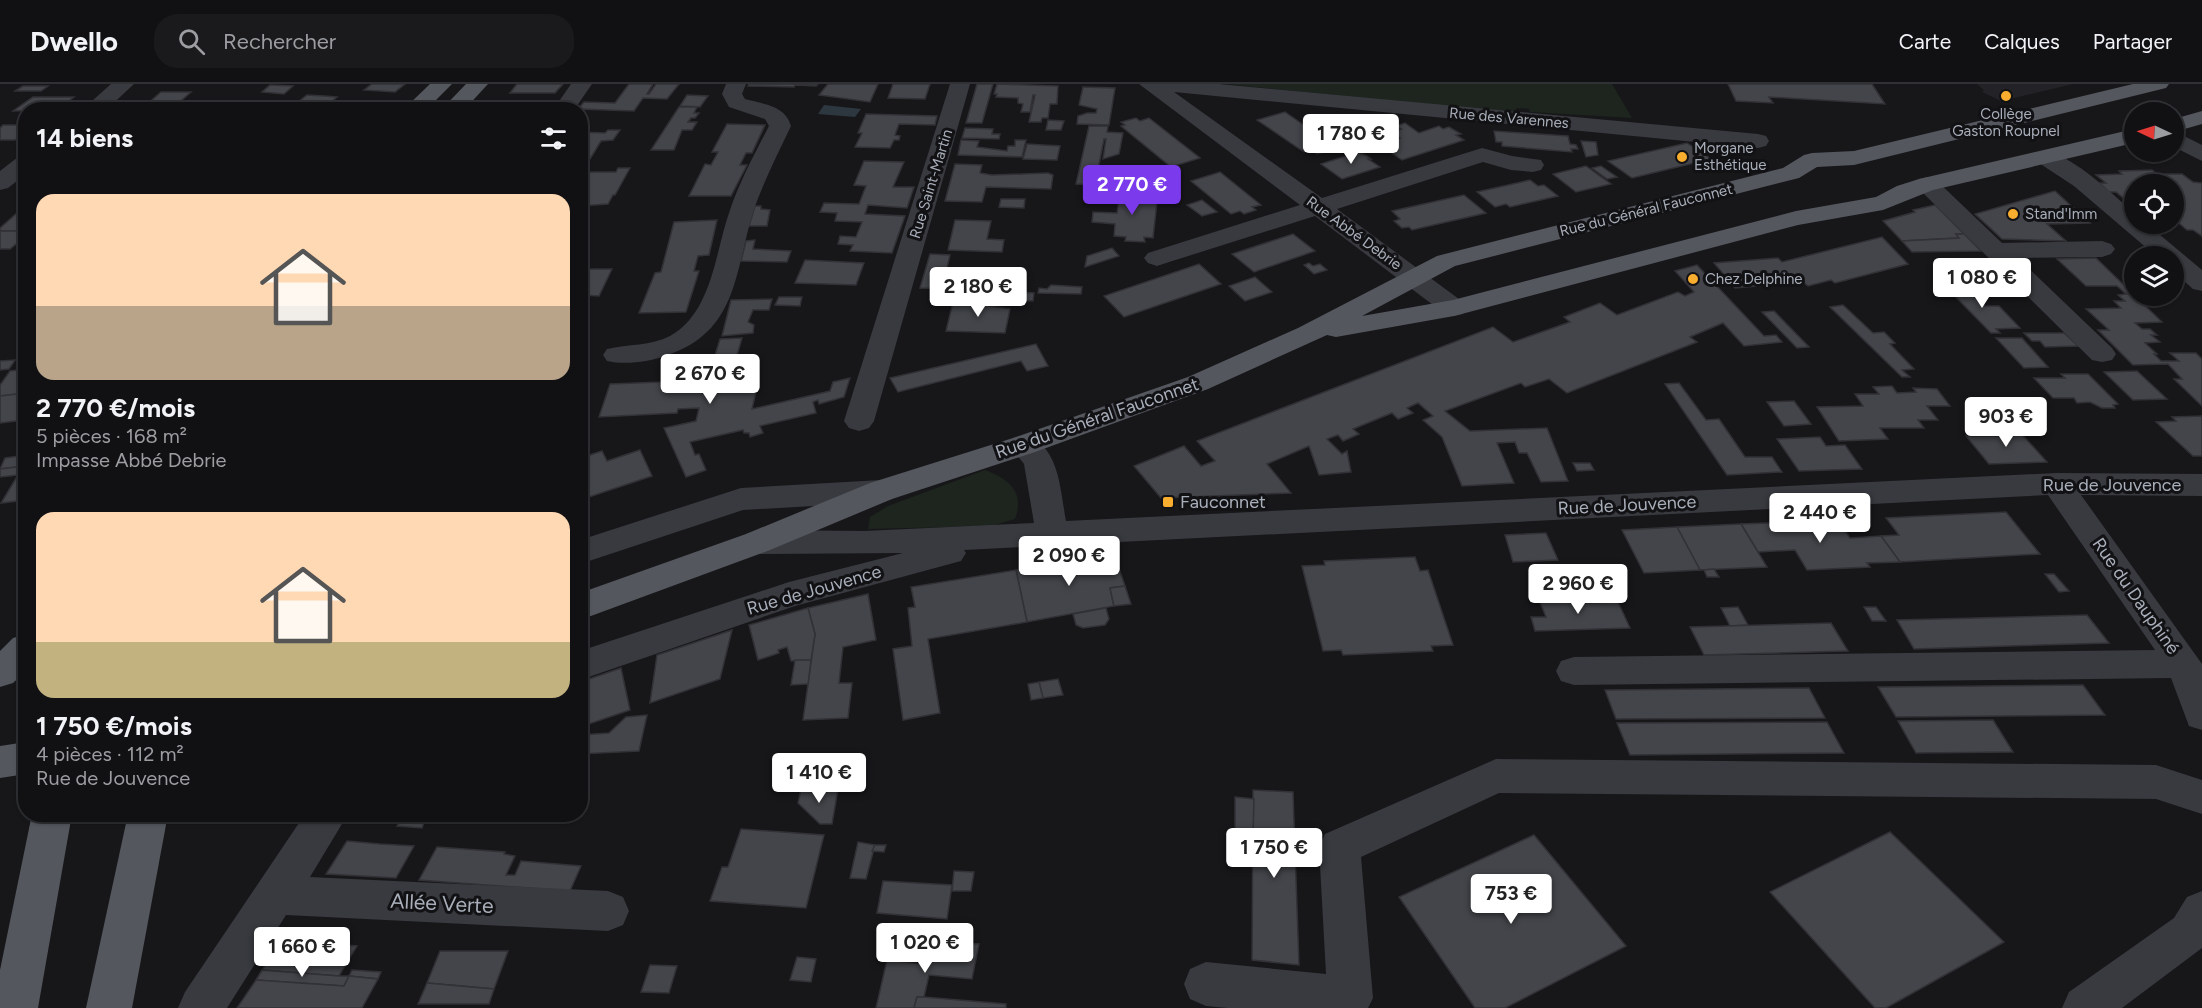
<!DOCTYPE html>
<html lang="fr">
<meta charset="utf-8">
<style>
body{margin:0;font-family:Figtree,sans-serif;background:#1a1a1d;color:#f1f3f6;height:100vh;display:flex;flex-direction:column;font-size:22px;white-space:nowrap}
*{box-sizing:border-box;margin:0}
p{font-size:20px;color:#9c9da0}
.icon{flex:none;width:33px;height:33px;fill:none;stroke:currentColor;stroke-width:2;stroke-linecap:round;stroke-linejoin:round}
.map{position:relative;flex:1;overflow:hidden}
.side{position:absolute;left:18px;top:18px;width:570px;height:720px;display:flex;flex-direction:column;background:#111114;border-radius:24px;box-shadow:0 2px 4px #0004,0 0 0 2px #303134}
.side>*{flex:none}
.needle{width:39px;rotate:274deg}
.buttons{position:absolute;left:2124px;top:18px;display:grid;gap:12px}
.buttons a{display:grid;place-items:center;width:60px;height:60px;border-radius:50%;background:#111114;box-shadow:0 2px 4px #0004,0 0 0 2px #303134;font-size:30px}
.price{position:absolute;translate:-50% -51px;padding:0 14px;border-radius:6px;background:#fff;color:#222;font-size:20px;line-height:39px;filter:drop-shadow(0 2px 3px #0008)}
.price::after{content:'';position:absolute;left:50%;top:36px;width:18px;height:14px;margin-left:-9px;background:inherit;clip-path:polygon(0 0,100% 0,50% 100%)}
.price.active{background:#7c3aed;color:#fff}
ul{padding:0;list-style:none}
li{display:grid;align-content:center;gap:12px;height:318px;padding:0 18px}
li span{display:grid;place-items:center;height:186px;border-radius:18px;color:#555}
li>.icon{margin-inline-start:auto}
span .icon{width:108px;height:108px;fill:#fffc;stroke-width:1}
li b{font-size:26px}
h2{display:flex;justify-content:space-between;align-items:center;height:72px;padding:0 18px;font-size:26px}
header{display:flex;align-items:center;gap:36px;box-sizing:border-box;height:84px;padding:0 30px;background:#111114;border-bottom:2px solid #303134}
header strong{font-size:28px}
nav{display:flex;gap:33px;margin-inline-start:auto;font-size:21px}
.search{width:420px;height:54px;background:#1a1a1d;display:flex;align-items:center;gap:15px;box-sizing:border-box;padding:0 21px;border-radius:24px;color:#9c9da0;font-size:22px}
.map>svg:first-child{display:block}
.built{fill:#232327}
.green{fill:#1d251e}
.water{fill:#2d373f}
.building{fill:#43454a;stroke:#313136;stroke-width:1.5}
.lines{fill:none;stroke-linecap:round;stroke-linejoin:round}
.minor{fill:#383a3f;fill-rule:evenodd}
.major{fill:#54575e;fill-rule:evenodd}
.poi-dot{fill:#faae2f;stroke:#121215;stroke-width:2}
.labels{text-anchor:middle;dominant-baseline:central;stroke-width:6;stroke-linejoin:round;paint-order:stroke}
.far-poi-label{font-size:15px;fill:#a9afba;stroke:#121215;text-anchor:start}
.far-street-label{font-size:15px;fill:#a9afba;stroke:#121215}
.street-label{font-size:18px;fill:#a9afba;stroke:#121215}
.poi-label{font-size:18px;fill:#a9afba;stroke:#121215;text-anchor:start}
.near-street-label{font-size:21px;fill:#a9afba;stroke:#121215}
</style>
<header>
<strong>Dwello</strong>
<div class="search"><svg class="icon" aria-label="search" viewBox="0 0 24 24"><circle cx="10" cy="10" r="6"/><path d="M15 15l6 6"/></svg>Rechercher</div>
<nav><a>Carte</a><a>Calques</a><a>Partager</a></nav>
</header>
<div class="map">
<svg width="2202" height="924" viewBox="0 0 2202 924">
<rect width="100%" height="100%" fill="#17171a"/>
<polygon class="built" points="1977,0 2073,0 2001,17 1982,8 1984,6"/>
<g class="green">
<polygon points="1226,0 1612,0 1632,34 1530,28 1529,25 1516,24 1516,27 1462,24"/>
<path d="M985,386c24,9 40,22 30,49l-24,7 -123,3 2,-12 18,-11z"/>
</g>
<polygon class="water" points="824,21 861,25 855,33 818,30"/>
<g class="building">
<polygon points="372,0 405,0 395,8 364,6"/>
<polygon points="517,0 563,0 555,9 510,9"/>
<polygon points="629,0 653,0 647,10 649,10 656,0 679,0 667,15 643,14 634,27 578,25 584,18 615,19"/>
<polygon points="749,0 818,0 816,2 795,1 794,3 748,2"/>
<polygon points="828,0 878,0 870,18 819,11"/>
<polygon points="893,0 930,0 925,15 888,14"/>
<polygon points="977,0 993,0 982,39 966,39"/>
<polygon points="997,0 1058,2 1057,20 1050,20 1048,34 1042,34 1041,38 1029,38 1035,11 1033,11 1030,28 1021,28 1023,20 1018,19 1018,14 996,13 997,10 994,10"/>
<polygon points="1728,0 1872,0 1885,20 1769,13 1773,19 1736,17"/>
<polygon points="270,1 293,2 284,10 262,8"/>
<polygon points="23,2 48,2 41,7 15,7"/>
<polygon points="1083,3 1115,4 1109,41 1077,40 1078,32 1087,29 1096,29 1097,25 1079,21"/>
<polygon points="161,8 191,8 175,22 145,22"/>
<polygon points="307,11 325,12 337,13 321,26 288,26"/>
<polygon points="687,11 708,12 700,23 680,22"/>
<polygon points="33,13 74,13 57,26 13,27"/>
<polygon points="679,23 697,23 694,29 699,29 695,34 691,34 688,38 697,38 692,46 682,46 674,66 651,66"/>
<polygon points="1285,28 1330,59 1333,58 1341,63 1317,70 1312,66 1304,68 1257,36"/>
<polygon points="866,30 937,32 935,41 899,40 895,51 900,52 899,56 894,56 890,64 855,63 862,49 858,49"/>
<polygon points="1136,34 1140,37 1149,34 1200,74 1171,83 1121,42 1125,41 1121,38"/>
<polygon points="1048,36 1064,37 1061,46 1046,46"/>
<polygon points="1405,39 1419,49 1439,42 1443,45 1449,43 1461,50 1456,51 1464,56 1402,76 1380,61 1400,54 1391,48 1401,45 1395,42"/>
<polygon points="727,40 765,41 752,69 746,69 740,81 747,81 731,112 689,112 705,80 711,81 718,68 712,68"/>
<polygon points="3,41 26,41 26,48 15,56 0,56 0,44"/>
<polygon points="1089,42 1108,42 1107,48 1123,49 1119,70 1103,75 1106,55 1104,55 1095,101 1076,100"/>
<polygon points="965,44 993,45 992,50 1000,50 999,55 962,54"/>
<polygon points="608,46 620,46 613,56 601,57 590,75 580,75 580,48 605,49"/>
<polygon points="1494,47 1568,52 1570,60 1576,61 1578,65 1571,65 1572,68 1502,62 1502,58 1496,58"/>
<polygon points="961,56 979,57 977,63 1007,67 1008,62 1015,62 1015,56 1026,56 1022,73 958,71"/>
<polygon points="1581,57 1596,58 1598,71 1586,73"/>
<polygon points="1687,59 1711,75 1632,94 1608,77"/>
<polygon points="1027,60 1060,62 1057,76 1023,75"/>
<polygon points="1358,68 1367,72 1371,75 1368,75 1380,83 1342,95 1321,80"/>
<polygon points="864,77 904,78 893,103 914,103 907,124 868,121 865,130 905,132 892,169 850,167 853,161 838,160 840,152 856,153 862,138 835,137 837,129 820,128 824,119 859,120 866,102 854,101"/>
<polygon points="955,80 982,81 980,89 992,91 1048,89 1053,91 1051,105 986,103 982,118 945,117"/>
<polygon points="1586,82 1611,100 1576,108 1553,90"/>
<polygon points="1601,82 1617,93 1607,95 1592,84"/>
<polygon points="618,84 630,84 615,111 613,111 608,120 580,122 580,88 616,88"/>
<polygon points="2152,86 2157,90 2182,90 2193,98 2202,99 2202,152 2193,146 2187,146 2174,135 2174,100 2134,100 2134,123 2116,108 2109,108 2100,99 2106,99 2096,91 2122,90 2119,87"/>
<polygon points="1100,87 1124,88 1122,103 1097,102"/>
<polygon points="1220,88 1261,121 1252,123 1256,126 1244,130 1240,127 1231,130 1191,97"/>
<polygon points="1530,96 1538,102 1544,101 1558,112 1510,123 1506,120 1495,123 1477,108"/>
<polygon points="1120,107 1158,109 1153,154 1144,153 1145,158 1125,157 1126,153 1114,152 1115,140 1092,138 1093,128 1117,129"/>
<polygon points="2055,107 2090,139 2047,140 2066,157 2002,155 1975,130"/>
<polygon points="1464,111 1486,129 1412,146 1409,143 1402,144 1394,137 1400,135 1392,127"/>
<polygon points="1001,115 1025,115 1024,124 999,123"/>
<polygon points="1202,116 1217,128 1202,132 1187,121"/>
<polygon points="1935,121 1964,150 1956,150 1959,154 1902,157 1883,137 1915,128 1913,126"/>
<polygon points="755,122 761,122 761,125 770,126 767,142 749,142"/>
<polygon points="17,129 26,129 26,147 0,147 0,144"/>
<polygon points="717,136 709,171 698,172 694,187 699,187 686,228 639,229 655,189 661,188 674,138"/>
<polygon points="955,136 991,137 987,155 1004,156 1002,168 948,166"/>
<polygon points="0,147 26,147 26,152 10,165 0,165"/>
<polygon points="1293,150 1315,167 1254,188 1232,170"/>
<polygon points="1956,150 1964,150 1981,167 1912,168 1902,157 1959,154"/>
<polygon points="1882,153 1908,180 1835,199 1831,196 1808,202 1803,198 1735,204 1714,179 1778,174 1782,178"/>
<polygon points="755,156 753,165 791,167 787,178 741,177 746,157"/>
<polygon points="1112,164 1119,172 1085,183 1087,172"/>
<polygon points="930,170 950,171 945,192 955,193 952,205 920,204"/>
<polygon points="2096,174 2162,238 2135,239 2142,245 2150,245 2157,251 2151,251 2160,258 2145,259 2157,270 2154,270 2161,277 2179,277 2170,269 2196,269 2202,275 2202,322 2174,295 2182,295 2168,280 2133,281 2098,246 2109,246 2086,225 2121,224 2114,217 2125,217 2118,211 2126,210 2117,202 2086,202 2057,175"/>
<polygon points="805,176 864,179 856,201 795,199"/>
<polygon points="1309,179 1313,182 1320,180 1327,186 1314,190 1304,181"/>
<polygon points="1199,180 1221,200 1124,233 1104,212"/>
<polygon points="1697,181 1764,252 1776,251 1782,258 1744,262 1723,239 1690,253 1697,258 1567,309 1549,295 1525,303 1521,299 1445,327 1470,347 1547,344 1568,397 1541,398 1527,369 1519,369 1515,358 1497,359 1514,399 1462,402 1442,353 1423,336 1433,332 1418,319 1407,324 1413,329 1398,335 1392,329 1353,345 1359,350 1343,357 1338,351 1327,355 1342,370 1347,367 1351,388 1319,391 1309,362 1267,380 1291,409 1161,414 1134,382 1184,362 1201,382 1215,377 1197,357 1493,243 1513,258 1570,238 1564,233 1600,219 1617,231 1678,208 1685,212 1694,208 1675,187"/>
<polygon points="580,185 612,185 599,212 580,211"/>
<polygon points="1255,193 1272,208 1245,217 1229,202"/>
<polygon points="1961,198 1985,222 1999,222 2020,244 1996,245 2000,249 1991,249 1942,199"/>
<polygon points="1051,201 1082,203 1081,210 1038,209 1039,204 1047,205"/>
<polygon points="1003,207 1034,209 1033,217 1001,216"/>
<polygon points="779,213 802,213 800,222 775,221"/>
<polygon points="772,215 769,226 753,226 748,238 754,241 753,249 722,252 731,216"/>
<polygon points="953,218 989,220 989,222 1010,225 1005,249 946,247"/>
<polygon points="1843,221 1873,249 1884,248 1895,259 1890,260 1914,285 1902,286 1910,293 1902,293 1830,223"/>
<polygon points="1774,227 1809,263 1797,264 1762,228"/>
<polygon points="2024,249 2064,249 2078,262 2045,263 2040,257 2032,257"/>
<polygon points="742,254 733,285 746,285 744,295 732,295 729,306 757,304 752,325 830,307 833,298 850,294 844,313 819,320 818,316 813,318 816,329 760,342 763,349 750,353 749,349 744,349 743,346 690,358 695,371 699,370 706,386 686,393 664,344 696,337 699,324 678,325 677,329 599,333 610,300 687,297 685,301 706,301 720,255"/>
<polygon points="1996,254 2022,254 2048,283 2024,284"/>
<polygon points="1036,260 1048,282 1027,287 1021,277 898,308 890,294"/>
<polygon points="15,276 9,285 0,286 0,277"/>
<polygon points="25,285 26,309 0,312 0,301 10,287"/>
<polygon points="2137,287 2167,315 2133,316 2104,288"/>
<polygon points="2061,290 2088,290 2118,320 2113,321 2115,324 2102,324 2090,318 2077,319 2074,314 2053,314 2034,294 2065,294"/>
<polygon points="1679,299 1706,336 1719,335 1745,373 1772,373 1782,388 1727,391 1665,300"/>
<polygon points="1892,302 1897,309 1916,308 1913,304 1937,305 1950,322 1927,322 1938,336 1918,336 1924,344 1880,344 1888,355 1839,357 1817,323 1863,322 1855,310 1879,310 1873,303"/>
<polygon points="26,309 24,336 0,339 0,312"/>
<polygon points="1794,317 1811,340 1784,342 1767,318"/>
<polygon points="2202,332 2202,372 2193,372 2156,338 2176,337 2172,333"/>
<polygon points="2018,346 2047,378 1989,380 1966,352 1999,352 1995,347"/>
<polygon points="1820,353 1826,362 1845,361 1862,385 1799,387 1777,355"/>
<polygon points="640,366 652,392 580,416 580,369 584,368 587,372 602,367 607,377"/>
<polygon points="26,371 26,382 0,385 5,374"/>
<polygon points="1573,379 1590,379 1594,386 1577,387"/>
<polygon points="25,382 18,391 0,393 0,385"/>
<polygon points="25,382 26,416 1,419 18,391"/>
<polygon points="2006,428 2040,470 1900,478 1881,452 1899,451 1886,434"/>
<polygon points="1838,436 1850,454 1881,452 1900,478 1867,479 1870,483 1807,486 1795,466 1758,468 1741,440"/>
<polygon points="1741,440 1767,483 1700,486 1677,443"/>
<polygon points="1677,443 1700,486 1644,489 1622,446"/>
<polygon points="1546,449 1558,476 1513,478 1505,451"/>
<polygon points="1114,470 1125,502 1110,504 1114,522 1027,538 1016,486"/>
<polygon points="1415,473 1420,487 1428,486 1453,561 1431,562 1433,567 1343,571 1341,566 1323,567 1302,482 1325,481 1324,477"/>
<polygon points="1714,485 1719,493 1707,493 1704,486"/>
<polygon points="1016,486 1027,538 928,555 940,629 903,636 893,565 912,562 908,524 915,523 911,503"/>
<polygon points="2045,490 2054,490 2069,507 2059,508"/>
<polygon points="1125,502 1131,520 1114,522 1110,504"/>
<polygon points="868,510 876,556 843,563 839,599 852,599 848,634 803,636 815,550 808,524"/>
<polygon points="1568,510 1572,519 1618,518 1630,544 1535,547 1531,533 1546,533 1537,511"/>
<polygon points="1738,523 1748,541 1730,542 1721,524"/>
<polygon points="1864,523 1876,523 1886,537 1872,537"/>
<polygon points="808,524 815,550 811,576 791,577 787,563 778,566 779,569 758,576 749,541"/>
<polygon points="1106,524 1109,535 1105,541 1083,544 1076,541 1073,530"/>
<polygon points="2087,531 2109,559 1914,565 1897,536"/>
<polygon points="1831,539 1848,567 1704,571 1690,543"/>
<polygon points="732,546 720,595 650,619 657,571"/>
<polygon points="795,576 811,576 808,600 791,601"/>
<polygon points="621,584 630,626 580,643 580,598"/>
<polygon points="1058,595 1063,611 1043,614 1039,598"/>
<polygon points="1039,598 1043,614 1031,616 1028,600"/>
<polygon points="2083,601 2105,631 1896,633 1878,603"/>
<polygon points="1809,604 1825,634 1616,635 1605,606"/>
<polygon points="647,631 639,667 580,670 580,651 609,649 626,633"/>
<polygon points="1993,636 2013,668 1916,669 1898,637"/>
<polygon points="1827,638 1844,669 1630,671 1617,639"/>
<polygon points="801,705 838,705 832,740 820,740 798,719"/>
<polygon points="1253,706 1293,708 1299,881 1252,876"/>
<polygon points="1235,713 1254,715 1253,751 1235,749"/>
<polygon points="401,735 425,736 422,744 397,742"/>
<polygon points="741,745 824,751 806,824 710,817 722,783 728,783"/>
<polygon points="1890,748 2004,858 1886,924 1875,924 1770,808"/>
<polygon points="1534,751 1626,862 1505,924 1475,924 1399,813"/>
<polygon points="347,757 380,760 414,762 396,794 326,790"/>
<polygon points="858,758 875,761 866,795 850,794"/>
<polygon points="875,761 886,761 884,768 872,767"/>
<polygon points="437,763 505,768 504,770 515,772 506,791 515,791 521,777 581,782 570,807 419,796"/>
<polygon points="954,787 974,788 971,807 952,807"/>
<polygon points="883,797 952,801 947,835 877,829"/>
<polygon points="282,855 357,862 339,892 262,886"/>
<polygon points="933,857 979,860 972,895 929,891 924,913 917,913 914,924 876,924 887,876 929,881"/>
<polygon points="440,867 508,867 494,905 427,899"/>
<polygon points="797,873 816,875 811,898 790,896"/>
<polygon points="650,881 677,882 669,909 641,908"/>
<polygon points="262,886 339,892 349,892 344,902 256,896"/>
<polygon points="352,886 381,888 378,895 349,892"/>
<polygon points="349,892 378,895 362,924 237,924 256,896 344,902"/>
<polygon points="427,899 494,905 489,920 418,920"/>
<polygon points="917,913 924,913 1006,920 1006,924 914,924"/>
</g>
<g class="lines">
<g class="minor">
<polygon points="111,0 134,0 106,26 82,26"/>
<polygon points="571,0 592,0 574,26 553,26"/>
<path d="M726,0h20l-4,10 3,5c18,5 40,6 46,27 -13,27 -27,55 -37,83 -20,63 -15,123 -89,147 -17,6 -40,9 -58,5l-4,-6 4,-6c21,-5 44,-3 63,-13 43,-24 45,-85 60,-126 10,-29 25,-57 39,-84l-4,-7 -36,-12 -7,-13z"/>
<polygon points="950,0 970,0 874,337 869,344 859,347 849,344 844,337"/>
<polygon points="1139,0 1219,0 1758,50 1766,52 1769,57 1766,62 1758,64 1174,8 1322,114 1482,64 1512,72 1541,76 1544,81 1541,86 1533,88 1511,86 1483,78 1337,125 1463,218 1467,224 1463,230 1454,232 1445,230 1315,132 1166,179 1157,182 1148,179 1144,174 1148,169 1300,121"/>
<polygon points="2174,47 2202,61 2202,77 2174,63"/>
<path d="M2047,67c30,8 64,42 87,62v11h13l55,46v21l-9,-2 -19,-17v-16h-18l-82,-70 -35,-23 -3,-5 3,-5z"/>
<polygon points="26,71 26,90 8,104 0,106 0,87 18,73"/>
<polygon points="1927,93 1935,95 2002,159 2102,157 2111,160 2115,165 2111,170 2102,173 2018,174 2112,264 2116,270 2112,276 2102,278 2092,276 1919,105 1915,100 1919,95"/>
<path d="M1024,351c36,10 36,55 42,86l991,-48 145,1v22l-121,-1 121,169v66l-13,-4 -18,-48 -597,7 -13,-4 -5,-10 5,-10 13,-4 581,-7 -107,-155 -1084,55 2,3 -5,8 -166,45 -215,74v-29l209,-69 114,-29 -145,1 -12,-4 -4,-8 4,-8 12,-4 106,1 170,-8 -10,-59 -15,-19 4,-7z"/>
<polygon points="881,396 892,399 897,407 892,415 881,418 743,426 580,480 580,456 741,404"/>
<polygon points="1496,675 2156,681 2202,696 2202,730 2156,715 1499,709 1361,773 1373,914 1368,924 1228,924 1206,922 1190,915 1184,900 1190,885 1206,878 1326,890 1319,763 1325,750"/>
<polygon points="305,730 348,730 310,793 608,807 623,813 629,827 623,841 608,847 286,831 227,924 178,924 185,908"/>
<polygon points="2202,807 2202,864 2122,924 2062,924 2069,908 2174,834 2187,813"/>
</g>
<g class="major">
<polygon points="430,0 452,0 426,26 403,26"/>
<polygon points="466,0 488,0 464,26 441,26"/>
<polygon points="2133,0 2169,0 2166,4 1854,81 1817,83 1799,94 1455,182 1362,232 1453,216 1796,127 1876,113 1897,102 1919,95 2134,45 2134,59 1933,106 1883,126 1798,141 1454,232 1336,253 1327,251 1208,305 1035,368 892,415 770,466 580,536 580,509 746,450 870,399 1013,354 1188,293 1298,244 1437,172 1783,84 1804,71 1812,69 1854,67"/>
<polygon points="2202,27 2202,40 2174,48 2174,35"/>
<polygon points="26,550 26,587 13,599 0,603 0,567 13,554"/>
<polygon points="26,658 26,690 0,694 0,662"/>
<polygon points="32,730 72,730 38,924 0,924 0,886"/>
<polygon points="128,730 168,730 132,924 86,924"/>
</g>
</g>
<g class="poi-dot">
<circle cx="2006" cy="12" r="6"/>
<circle cx="1682" cy="73" r="6"/>
<circle cx="2013" cy="130" r="6"/>
<circle cx="1693" cy="195" r="6"/>
<rect x="1162" y="412" width="12" height="12" rx="3"/>
</g>
<g class="labels">
<g class="far-poi-label">
<text x="2006" y="30" text-anchor="middle">Collège<tspan x="2006" dy="17">Gaston Roupnel</tspan></text>
<text x="1694" y="64">Morgane<tspan x="1694" dy="17">Esthétique</tspan></text>
<text x="2025" y="130">Stand'Imm</text>
<text x="1705" y="195">Chez Delphine</text>
</g>
<g class="far-street-label">
<text transform="translate(1509 34) rotate(5)">Rue des Varennes</text>
<text transform="translate(931 100) rotate(-73)">Rue Saint-Martin</text>
<text transform="translate(1646 126) rotate(-14)">Rue du Général Fauconnet</text>
<text transform="translate(1354 149) rotate(36)">Rue Abbé Debrie</text>
</g>
<g class="street-label">
<text transform="translate(1097 334) rotate(-19)">Rue du Général Fauconnet</text>
<text x="2112" y="401">Rue de Jouvence</text>
<text transform="translate(1627 421) rotate(-3)">Rue de Jouvence</text>
<text transform="translate(814 506) rotate(-16)">Rue de Jouvence</text>
<text transform="translate(2136 512) rotate(55)">Rue du Dauphiné</text>
</g>
<g class="poi-label">
<text x="1180" y="418">Fauconnet</text>
</g>
<g class="near-street-label">
<text transform="translate(442 819) rotate(3)">Allée Verte</text>
</g>
</g>
</svg>
<div class="buttons">
<a><svg class="needle" viewBox="-14 -14 28 28"><path d="M0-13l5 13h-10z" fill="#e53935"/><path d="M0 13l5-13h-10z" fill="#9c9da0"/></svg></a>
<a><svg class="icon" aria-label="locate" viewBox="0 0 24 24"><circle cx="12" cy="12" r="6"/><path d="M12 2v4M12 18v4M2 12h4M18 12h4"/></svg></a>
<a><svg class="icon" aria-label="layers" viewBox="0 0 24 24"><path d="M12 4l9 5-9 5-9-5zM3 14l9 5 9-5"/></svg></a>
</div>
<b class="price" style="left:1351px;top:81px">1 780 €</b>
<b class="price active" style="left:1132px;top:132px">2 770 €</b>
<b class="price" style="left:1982px;top:225px">1 080 €</b>
<b class="price" style="left:978px;top:234px">2 180 €</b>
<b class="price" style="left:710px;top:321px">2 670 €</b>
<b class="price" style="left:2006px;top:364px">903 €</b>
<b class="price" style="left:1820px;top:460px">2 440 €</b>
<b class="price" style="left:1069px;top:503px">2 090 €</b>
<b class="price" style="left:1578px;top:531px">2 960 €</b>
<b class="price" style="left:819px;top:720px">1 410 €</b>
<b class="price" style="left:1274px;top:795px">1 750 €</b>
<b class="price" style="left:1511px;top:841px">753 €</b>
<b class="price" style="left:925px;top:890px">1 020 €</b>
<b class="price" style="left:302px;top:894px">1 660 €</b>
<section class="side">
<h2>14 biens<svg class="icon" aria-label="filters" viewBox="0 0 24 24"><path d="M4 7h16M4 17h16"/><circle cx="9" cy="7" r="2"/><circle cx="15" cy="17" r="2"/></svg></h2>
<ul>
<li><span style="background:linear-gradient(#ffd9b3 60%,#b9a48a 0)"><svg class="icon" aria-label="home" viewBox="0 0 24 24"><path d="M3 11l9-7 9 7M6 9v11h12V9"/></svg></span><div><b>2 770 €/mois</b><p>5 pièces · 168 m²</p><p>Impasse Abbé Debrie</p></div></li>
<li><span style="background:linear-gradient(#ffd9b3 70%,#c2b280 0)"><svg class="icon" aria-label="home" viewBox="0 0 24 24"><path d="M3 11l9-7 9 7M6 9v11h12V9"/></svg></span><div><b>1 750 €/mois</b><p>4 pièces · 112 m²</p><p>Rue de Jouvence</p></div></li>
</ul>
</section>
</div>
